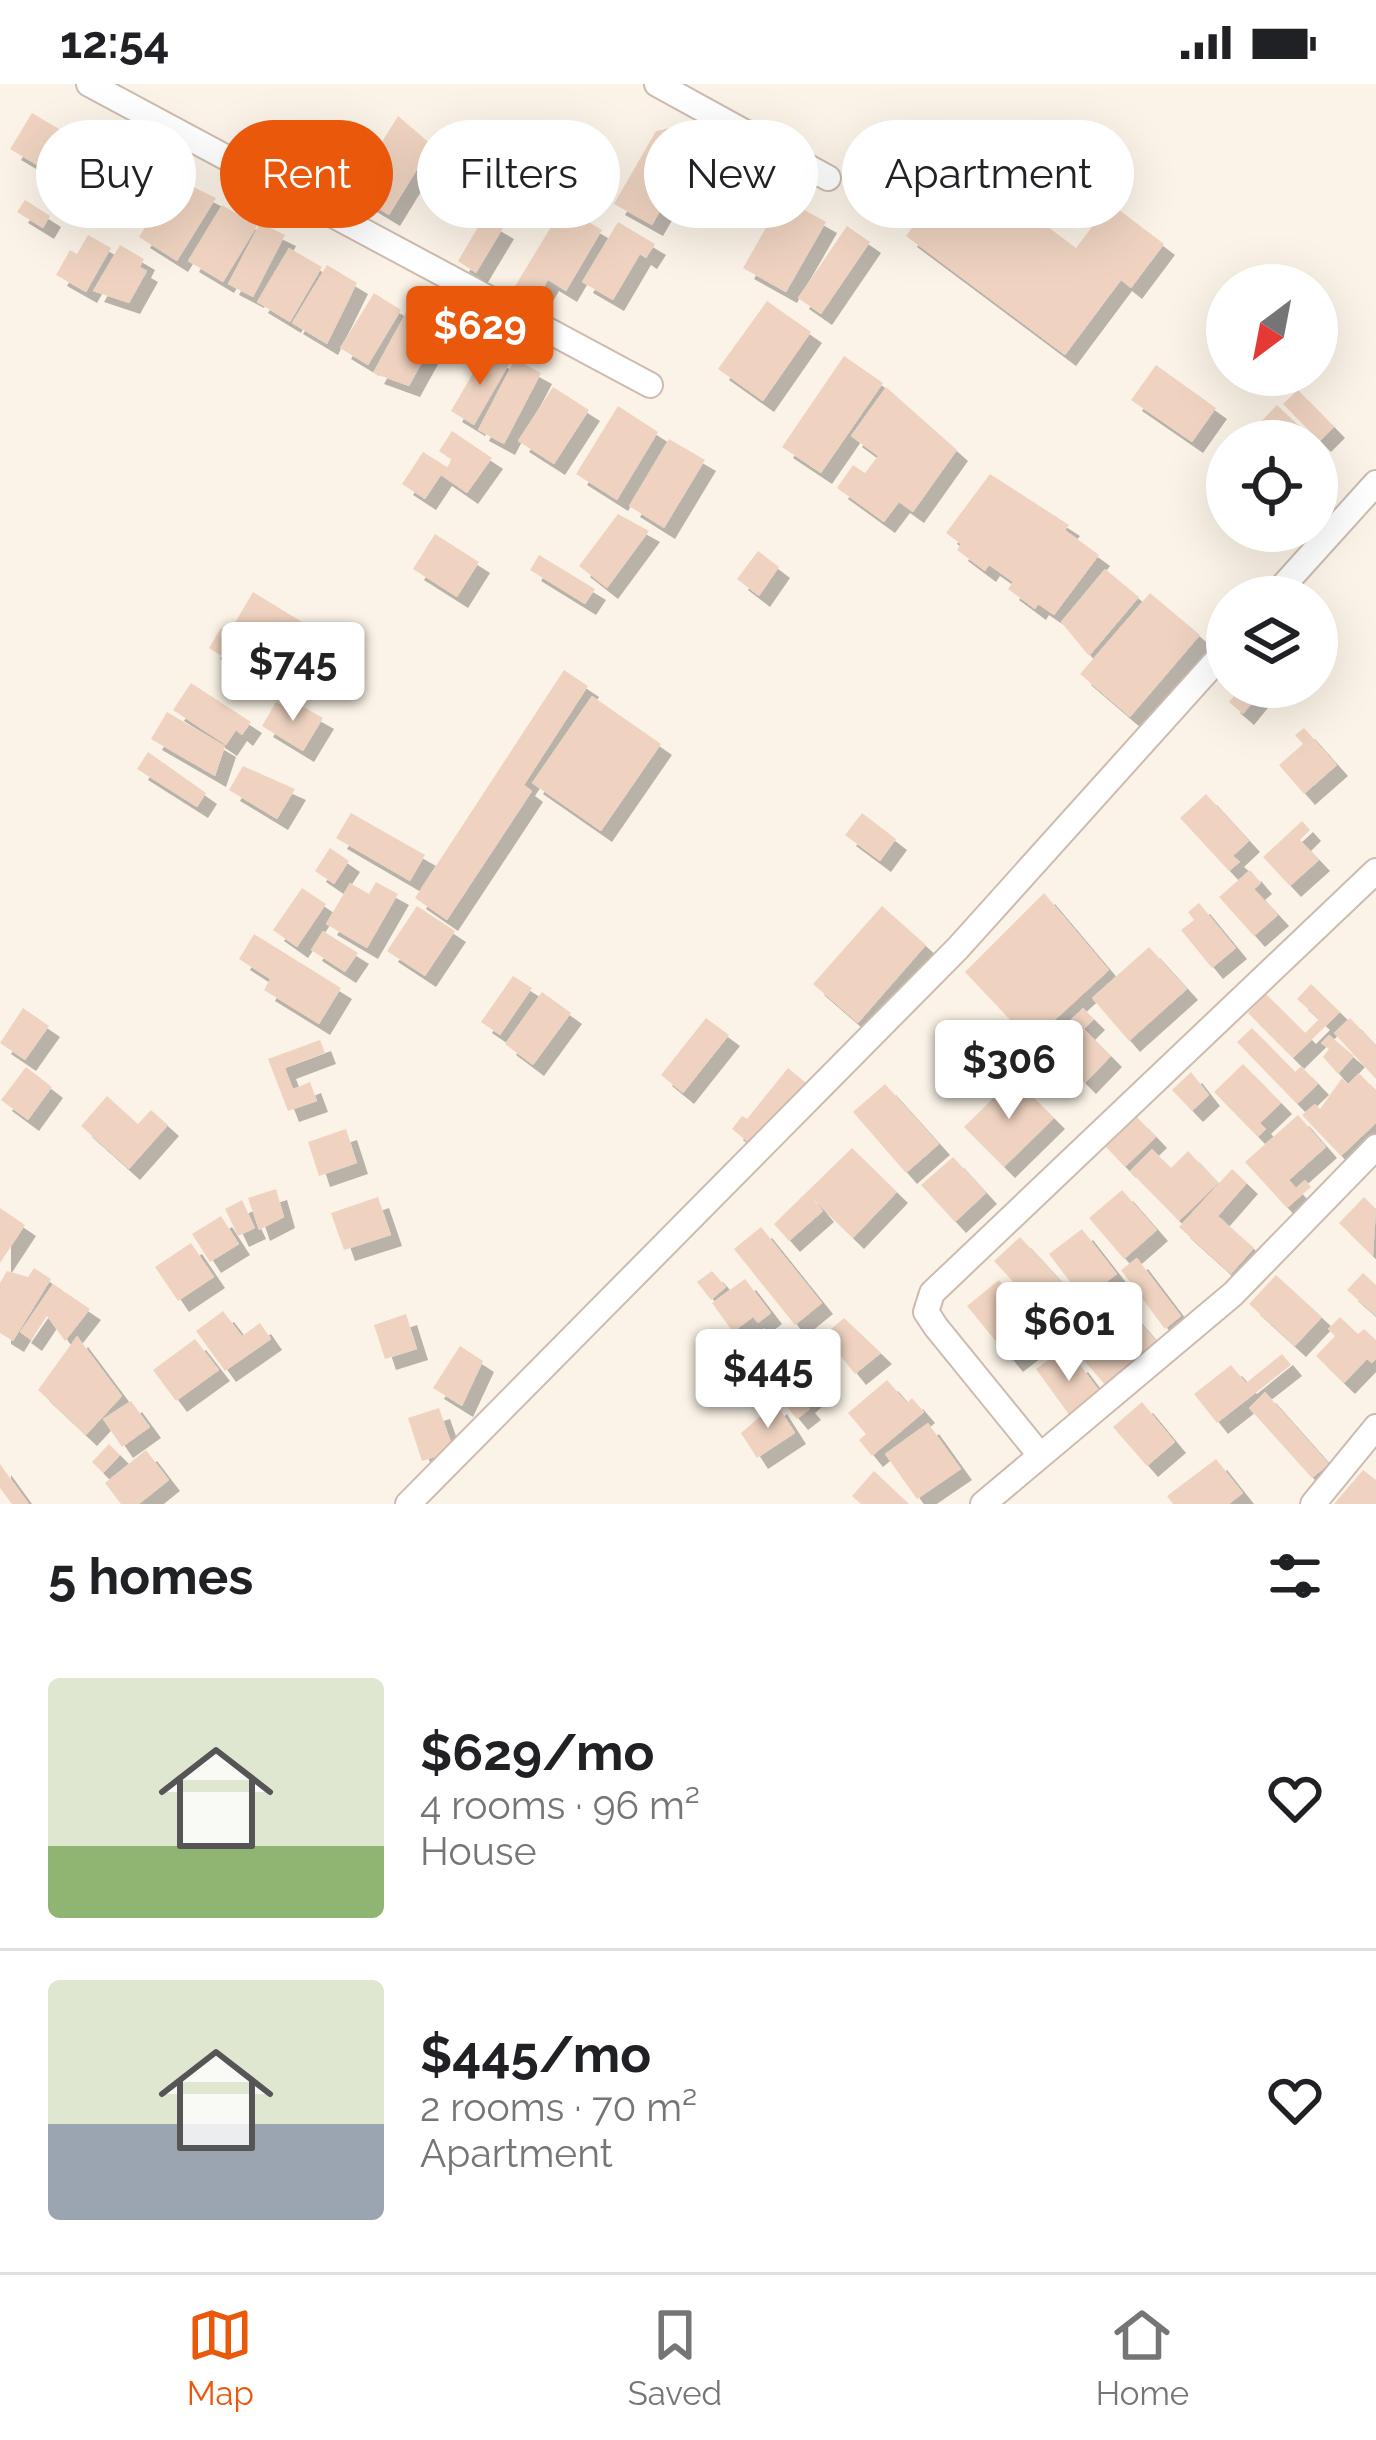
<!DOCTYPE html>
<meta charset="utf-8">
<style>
body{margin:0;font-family:Raleway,sans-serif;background:#f2f2f2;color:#202124;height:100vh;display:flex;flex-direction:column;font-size:45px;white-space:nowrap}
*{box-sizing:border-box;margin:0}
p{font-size:39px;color:#757577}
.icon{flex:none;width:66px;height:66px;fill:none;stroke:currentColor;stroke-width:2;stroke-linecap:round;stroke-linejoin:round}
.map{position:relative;height:1420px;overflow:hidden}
.sheet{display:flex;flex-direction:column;background:#fff;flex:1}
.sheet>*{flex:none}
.top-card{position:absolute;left:36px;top:36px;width:1305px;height:108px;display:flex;gap:24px}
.needle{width:78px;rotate:212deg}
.controls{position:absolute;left:1206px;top:180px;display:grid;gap:24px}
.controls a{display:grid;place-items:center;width:132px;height:132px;border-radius:50%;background:#fff;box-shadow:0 12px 48px #0002;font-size:60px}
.price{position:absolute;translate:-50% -102px;padding:0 27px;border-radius:12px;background:#fff;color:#222;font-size:39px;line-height:78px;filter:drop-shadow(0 3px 6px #0008)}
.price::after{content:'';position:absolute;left:50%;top:72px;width:36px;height:27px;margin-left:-18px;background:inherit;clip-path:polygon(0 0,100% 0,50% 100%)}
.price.on{background:#ea580c;color:#fff}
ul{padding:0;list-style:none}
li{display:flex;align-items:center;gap:36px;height:300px;padding:0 48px}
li+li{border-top:3px solid #e0e0e0}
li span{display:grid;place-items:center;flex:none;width:336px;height:240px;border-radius:12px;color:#555}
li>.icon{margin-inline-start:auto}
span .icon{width:144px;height:144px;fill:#fffc;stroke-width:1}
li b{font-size:51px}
h2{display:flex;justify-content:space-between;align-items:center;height:144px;padding:0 48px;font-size:51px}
.tag{padding:0 42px;border-radius:54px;background:#fff;box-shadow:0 12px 48px #0002;font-size:42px;line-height:108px}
.tag.on{background:#ea580c;color:#fff}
.status{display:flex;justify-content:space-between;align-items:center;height:84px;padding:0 60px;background:#fff;direction:ltr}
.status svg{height:33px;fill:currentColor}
.dock{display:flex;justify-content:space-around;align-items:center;height:168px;border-top:3px solid #e0e0e0;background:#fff;font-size:33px;color:#757577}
.dock a{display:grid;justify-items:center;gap:6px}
.dock .on{color:#ea580c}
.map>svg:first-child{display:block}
.building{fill:#efd3c0;filter:url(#shadow)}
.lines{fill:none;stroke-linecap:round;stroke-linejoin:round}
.street-casing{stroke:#cdbbae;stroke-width:28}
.street{stroke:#fff;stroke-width:24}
</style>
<div class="status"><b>12:54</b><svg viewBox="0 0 49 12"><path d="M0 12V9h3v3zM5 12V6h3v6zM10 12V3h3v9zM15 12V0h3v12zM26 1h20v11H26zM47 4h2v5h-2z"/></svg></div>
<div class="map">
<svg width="1376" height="1420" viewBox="0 0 1376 1420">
<defs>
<filter id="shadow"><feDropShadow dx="11" dy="11" stdDeviation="0" flood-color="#0004"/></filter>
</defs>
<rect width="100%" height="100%" fill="#fbf3e7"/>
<g class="building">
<polygon points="32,29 69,51 47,87 10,65"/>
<polygon points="398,32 432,61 389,131 351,108"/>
<polygon points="670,44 694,68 652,141 614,120 656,47"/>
<polygon points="96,47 136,69 101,131 61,109"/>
<polygon points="1025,63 1046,79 1018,116 997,99"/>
<polygon points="961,78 1076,164 1110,119 1164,160 1131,204 1121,196 1065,271 906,152"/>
<polygon points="185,99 216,114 177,177 139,153 161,118 170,124"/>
<polygon points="783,114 826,138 786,208 743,184"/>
<polygon points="25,116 50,132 43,144 17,128"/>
<polygon points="222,121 257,142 223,198 188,177"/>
<polygon points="563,123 602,146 566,207 548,196 533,221 511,209"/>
<polygon points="484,133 503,144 476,189 458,177"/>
<polygon points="618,138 655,160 646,174 640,170 613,216 582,198"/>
<polygon points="260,139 285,151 253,213 228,200"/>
<polygon points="847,142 870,158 821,230 798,214"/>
<polygon points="88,151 111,164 86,208 56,191 70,166 77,170"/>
<polygon points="120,161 144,175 140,183 147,187 129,219 93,207"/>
<polygon points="289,164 322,183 290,238 257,218"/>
<polygon points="327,181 357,199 327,260 292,239"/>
<polygon points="374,209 401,226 368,281 340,264"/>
<polygon points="767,217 811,248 763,317 718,285"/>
<polygon points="408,225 441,244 409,302 373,289"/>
<polygon points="486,267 509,280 474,341 451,327"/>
<polygon points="844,272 883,299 821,389 782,363"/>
<polygon points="515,275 541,289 504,360 478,346"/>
<polygon points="1156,281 1216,324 1192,358 1131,316"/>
<polygon points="553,303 589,326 554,380 518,357"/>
<polygon points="886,303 957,366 913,428 899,418 884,438 837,404 853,381 865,389 878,372 851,352"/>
<polygon points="1298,306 1334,343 1320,357 1283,320"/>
<polygon points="1277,321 1315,357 1263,357 1252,347"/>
<polygon points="618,322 658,348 617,416 576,390"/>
<polygon points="452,347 492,374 467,409 441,391 425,415 402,400 423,368 447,383 452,376 439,367"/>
<polygon points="669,355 705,376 664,444 629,422"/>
<polygon points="990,390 1069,441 1065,446 1099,471 1054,531 1038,520 1035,525 1008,505 1013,498 989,481 985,487 957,466 961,460 946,449"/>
<polygon points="618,430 649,447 607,504 579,482"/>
<polygon points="435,450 479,478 457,513 413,485"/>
<polygon points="758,467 779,483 759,512 737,495"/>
<polygon points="539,471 595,505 585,520 530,486"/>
<polygon points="1105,485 1139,513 1089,572 1061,538"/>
<polygon points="253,508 307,541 285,576 232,544"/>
<polygon points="1150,509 1200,551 1130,633 1080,590"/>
<polygon points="221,544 273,577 261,597 209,564"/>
<polygon points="564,586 588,602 524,701 532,707 447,836 415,814"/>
<polygon points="191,599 251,638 242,651 236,646 226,661 173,626"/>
<polygon points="1242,603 1261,608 1243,630 1229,618"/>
<polygon points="592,612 661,660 601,747 532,699"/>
<polygon points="293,617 323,634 303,667 262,642 276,618 289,625"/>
<polygon points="167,628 225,662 215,692 151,655"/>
<polygon points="1304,644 1337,681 1304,710 1279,681 1303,660 1295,651"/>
<polygon points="148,668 206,709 197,723 137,685"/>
<polygon points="243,682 295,705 277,735 229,706"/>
<polygon points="1206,710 1249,757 1233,772 1240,778 1229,787 1180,734"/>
<polygon points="351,729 425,771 410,797 336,754"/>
<polygon points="862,729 896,755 880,777 845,751"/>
<polygon points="1302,737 1310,746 1300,756 1319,776 1290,802 1263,773"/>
<polygon points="330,764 349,777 334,800 315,787"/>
<polygon points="1250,786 1261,799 1254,805 1278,831 1254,852 1219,813"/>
<polygon points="376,798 398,810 367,864 326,840 350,799 369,810"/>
<polygon points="302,804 326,820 297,863 273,846"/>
<polygon points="1044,809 1109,886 1031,958 965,888"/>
<polygon points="1199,819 1236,864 1212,884 1181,846 1194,836 1188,828"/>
<polygon points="417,822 455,847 425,892 387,867"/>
<polygon points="882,822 926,861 858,939 813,900"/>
<polygon points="323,847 358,869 345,888 311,866"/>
<polygon points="254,850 341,904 319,940 264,906 270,895 239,875"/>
<polygon points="1149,863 1187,905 1129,957 1092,914"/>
<polygon points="513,892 532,904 500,951 481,938"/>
<polygon points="1311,900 1340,928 1293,974 1248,929 1266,910 1305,949 1319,935 1297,915"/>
<polygon points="542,908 571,929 533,981 505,960"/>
<polygon points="23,924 49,942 25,976 0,959"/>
<polygon points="1083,924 1094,935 1084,945 1111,972 1085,999 1046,960"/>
<polygon points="706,934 729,951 683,1009 661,991"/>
<polygon points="1350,934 1376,962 1376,995 1334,949"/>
<polygon points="1252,944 1295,988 1301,982 1318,1000 1297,1020 1237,958"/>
<polygon points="1329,951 1354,972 1338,990 1323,973 1329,965 1321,959"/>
<polygon points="320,956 325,969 285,984 293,1005 310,998 317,1017 288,1027 268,975"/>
<polygon points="1243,980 1281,1019 1260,1039 1266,1045 1258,1053 1214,1008"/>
<polygon points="26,983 52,1003 28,1036 1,1016"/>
<polygon points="788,984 806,999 754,1063 732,1045 742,1032 747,1035"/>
<polygon points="1191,988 1209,1011 1192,1027 1172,1006"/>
<polygon points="1359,989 1376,1007 1376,1039 1341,1072 1302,1031 1315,1020 1320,1025 1342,994 1348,1000"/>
<polygon points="1014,994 1054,1034 1004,1083 964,1043"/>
<polygon points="885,1000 939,1060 906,1089 853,1028"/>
<polygon points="107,1012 138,1040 151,1026 168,1041 129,1085 81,1042"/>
<polygon points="1298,1031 1326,1063 1289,1096 1296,1104 1305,1096 1311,1103 1287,1124 1245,1078"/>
<polygon points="1137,1033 1156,1053 1125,1083 1106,1063"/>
<polygon points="346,1045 357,1079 319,1092 308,1058"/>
<polygon points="852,1064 897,1108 853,1154 813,1115 823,1127 789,1157 774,1140"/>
<polygon points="1152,1065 1171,1084 1188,1067 1218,1099 1179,1137 1130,1087"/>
<polygon points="953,1073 986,1109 955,1138 921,1101"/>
<polygon points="1232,1085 1247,1099 1218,1132 1254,1164 1231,1190 1179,1143"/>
<polygon points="276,1105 284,1133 259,1146 248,1114"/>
<polygon points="1122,1106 1157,1146 1124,1175 1089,1134"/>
<polygon points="378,1113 391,1151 344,1166 331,1129"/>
<polygon points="1364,1113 1376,1125 1373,1172 1339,1139"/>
<polygon points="242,1116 255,1144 238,1152 225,1125"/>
<polygon points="0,1124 25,1141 0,1179"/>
<polygon points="221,1132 239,1160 210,1178 192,1150"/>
<polygon points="761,1143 822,1219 795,1241 734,1165"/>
<polygon points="1082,1145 1117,1190 1083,1215 1049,1170"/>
<polygon points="1020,1153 1080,1218 1054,1242 994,1177"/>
<polygon points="191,1159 214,1193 178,1217 155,1183"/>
<polygon points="1137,1174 1181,1232 1165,1245 1121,1186"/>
<polygon points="34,1184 51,1195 13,1257 0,1249 0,1199 7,1187 28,1193"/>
<polygon points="712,1187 726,1203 711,1216 697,1198"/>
<polygon points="1363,1189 1376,1201 1376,1232 1347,1206"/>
<polygon points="1276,1191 1322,1233 1295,1262 1249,1220"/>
<polygon points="745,1195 771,1229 758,1239 753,1233 733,1248 712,1219"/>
<polygon points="999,1196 1044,1252 1012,1277 967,1222"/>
<polygon points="53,1200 90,1225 65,1257 47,1232 31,1256 20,1248"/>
<polygon points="1110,1205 1157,1258 1106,1302 1060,1248"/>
<polygon points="223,1227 242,1252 260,1239 271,1255 225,1287 196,1247"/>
<polygon points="406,1230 417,1265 385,1275 374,1241"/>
<polygon points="1340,1233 1358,1250 1364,1245 1376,1256 1376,1275 1372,1279 1367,1275 1344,1299 1316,1272 1335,1252 1328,1245"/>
<polygon points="844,1234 881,1269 855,1290 824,1251"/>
<polygon points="77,1252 122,1312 86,1351 38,1306"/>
<polygon points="195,1255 219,1286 176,1317 153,1286"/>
<polygon points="460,1262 483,1277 462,1322 433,1304"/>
<polygon points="1056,1270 1066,1284 1077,1277 1101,1309 1070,1332 1036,1285"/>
<polygon points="1282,1270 1291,1281 1217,1339 1194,1310 1231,1281 1246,1299"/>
<polygon points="803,1275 824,1301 804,1318 810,1325 797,1335 763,1294 773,1285 780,1294"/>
<polygon points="887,1296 907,1319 912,1314 924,1328 872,1372 859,1356 866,1350 848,1329"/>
<polygon points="1265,1308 1329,1380 1312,1394 1249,1324"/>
<polygon points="131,1317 150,1343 122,1363 103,1335"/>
<polygon points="1142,1318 1175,1358 1147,1382 1113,1343"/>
<polygon points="776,1319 795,1349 757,1374 741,1349"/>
<polygon points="439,1324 454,1367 422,1377 408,1334"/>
<polygon points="928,1339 961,1385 917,1415 885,1370"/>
<polygon points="109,1360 120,1371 103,1389 92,1378"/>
<polygon points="146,1366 169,1396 139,1420 121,1420 105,1399"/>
<polygon points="1216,1375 1243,1409 1229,1420 1173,1420 1167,1412"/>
<polygon points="0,1380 29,1420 12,1420 0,1404"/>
<polygon points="1363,1386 1376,1396 1376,1420 1334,1420"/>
<polygon points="874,1387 909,1420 861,1420 852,1412"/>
</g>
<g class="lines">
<defs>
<g id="street">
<polyline points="89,0 650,301"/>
<polyline points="657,0 828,94"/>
<polyline points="1273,513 1376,399"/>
<polyline points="1040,1371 936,1243 926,1228 932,1209 1376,787"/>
<polyline points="408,1420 958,864 1227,565"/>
<polyline points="983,1420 1233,1210 1376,1063"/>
<polyline points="1313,1420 1376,1343"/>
</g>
</defs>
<use href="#street" class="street-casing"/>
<use href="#street" class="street"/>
</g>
</svg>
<div class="controls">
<a><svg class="needle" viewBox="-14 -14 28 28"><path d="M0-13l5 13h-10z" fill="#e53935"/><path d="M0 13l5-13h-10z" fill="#757577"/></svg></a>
<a><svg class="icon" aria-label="locate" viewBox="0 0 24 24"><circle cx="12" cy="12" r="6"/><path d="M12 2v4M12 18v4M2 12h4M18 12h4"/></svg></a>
<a><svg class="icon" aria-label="layers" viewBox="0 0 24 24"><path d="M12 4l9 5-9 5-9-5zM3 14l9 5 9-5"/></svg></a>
</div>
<b class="price on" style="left:480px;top:304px">$629</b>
<b class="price" style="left:293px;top:640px">$745</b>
<b class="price" style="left:1009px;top:1038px">$306</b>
<b class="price" style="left:1069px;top:1300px">$601</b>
<b class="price" style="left:768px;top:1347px">$445</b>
<div class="top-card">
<a class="tag">Buy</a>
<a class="tag on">Rent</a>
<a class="tag">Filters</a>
<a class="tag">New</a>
<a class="tag">Apartment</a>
</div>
</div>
<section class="sheet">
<h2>5 homes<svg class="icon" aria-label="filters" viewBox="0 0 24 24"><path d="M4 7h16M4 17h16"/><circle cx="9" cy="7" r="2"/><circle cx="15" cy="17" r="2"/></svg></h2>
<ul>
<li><span style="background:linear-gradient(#dfe7d0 70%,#8fb573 0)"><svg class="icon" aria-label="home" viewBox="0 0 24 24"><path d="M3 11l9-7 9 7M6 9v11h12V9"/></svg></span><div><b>$629/mo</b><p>4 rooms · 96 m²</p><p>House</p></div><svg class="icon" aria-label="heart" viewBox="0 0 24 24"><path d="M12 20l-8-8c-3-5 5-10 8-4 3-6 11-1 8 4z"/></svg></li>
<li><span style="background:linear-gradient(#dfe7d0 60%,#9aa5b1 0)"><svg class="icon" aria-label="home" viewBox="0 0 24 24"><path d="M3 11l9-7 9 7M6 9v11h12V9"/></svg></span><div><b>$445/mo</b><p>2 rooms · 70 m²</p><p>Apartment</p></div><svg class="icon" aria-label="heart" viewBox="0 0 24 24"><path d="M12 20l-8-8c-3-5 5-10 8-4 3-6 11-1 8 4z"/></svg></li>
</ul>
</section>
<nav class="dock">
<a class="on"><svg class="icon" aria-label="map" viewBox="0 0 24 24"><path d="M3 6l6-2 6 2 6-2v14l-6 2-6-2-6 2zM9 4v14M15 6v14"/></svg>Map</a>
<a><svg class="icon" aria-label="saved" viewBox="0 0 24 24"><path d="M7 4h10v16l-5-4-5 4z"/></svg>Saved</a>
<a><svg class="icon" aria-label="home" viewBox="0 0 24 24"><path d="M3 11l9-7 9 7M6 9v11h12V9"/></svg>Home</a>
</nav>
